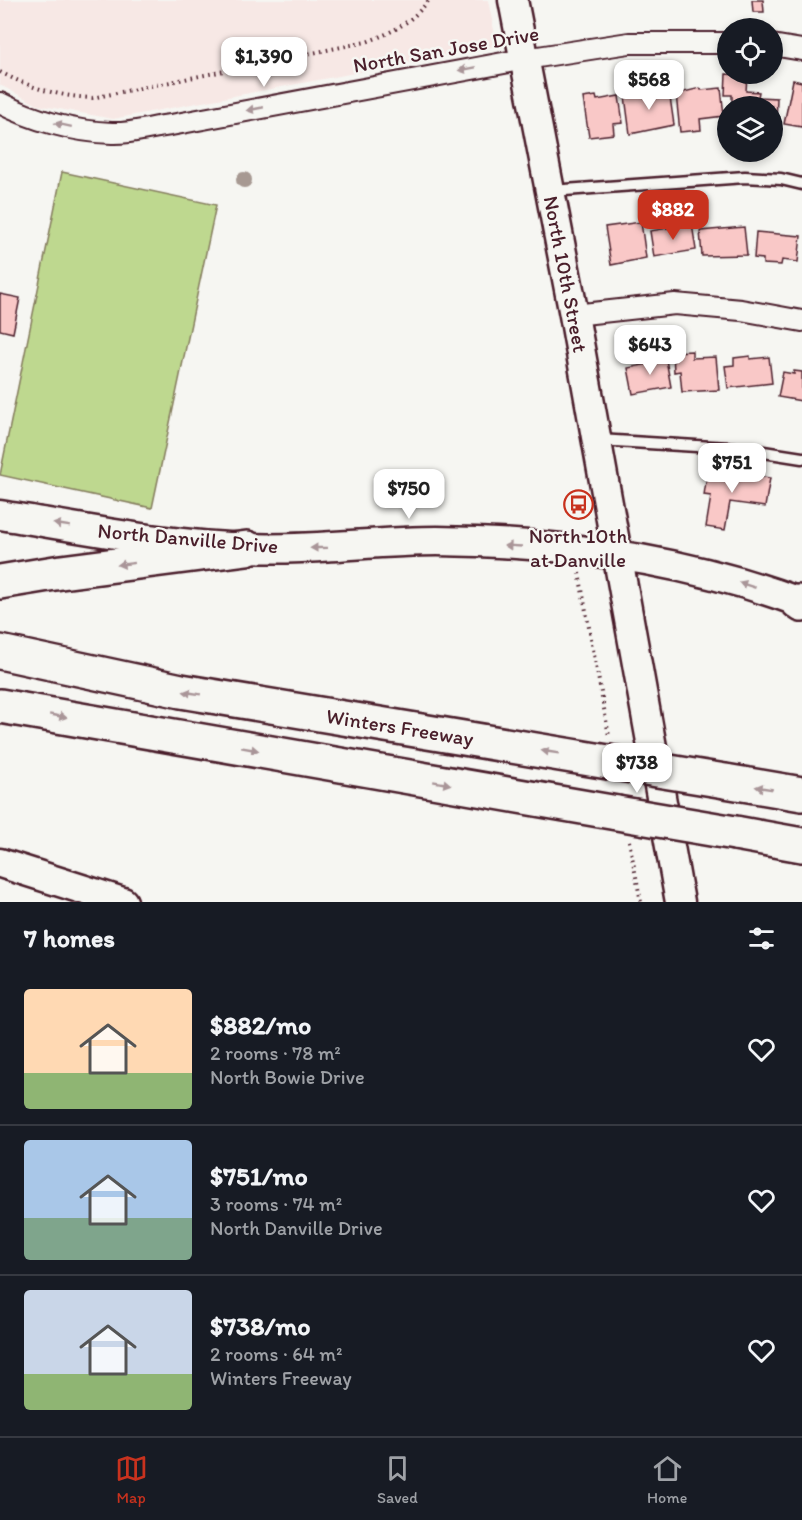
<!DOCTYPE html>
<meta charset="utf-8">
<style>
body{margin:0;font-family:Itim,sans-serif;background:#242831;color:#f1f3f6;height:100vh;display:flex;flex-direction:column;font-size:22px;white-space:nowrap}
*{box-sizing:border-box;margin:0}
p{font-size:20px;color:#9ea1a6}
.icon{flex:none;width:33px;height:33px;fill:none;stroke:currentColor;stroke-width:2;stroke-linecap:round;stroke-linejoin:round}
.map{position:relative;height:902px;overflow:hidden}
.side{display:flex;flex-direction:column;background:#171b24;flex:1}
.side>*{flex:none}
.controls{position:absolute;left:717px;top:18px;display:grid;gap:12px}
.controls a{display:grid;place-items:center;width:66px;height:66px;border-radius:50%;background:#171b24;box-shadow:0 3px 9px #0003;font-size:30px}
.price{position:absolute;translate:-50% -51px;padding:0 14px;border-radius:12px;background:#fff;color:#222;font-size:20px;line-height:39px;filter:drop-shadow(0 2px 3px #0008)}
.price::after{content:'';position:absolute;left:50%;top:36px;width:18px;height:14px;margin-left:-9px;background:inherit;clip-path:polygon(0 0,100% 0,50% 100%)}
.price.active{background:#c8321e;color:#fff}
ul{padding:0;list-style:none}
li{display:flex;align-items:center;gap:18px;height:150px;padding:0 24px}
li+li{border-top:2px solid #363941}
li span{display:grid;place-items:center;flex:none;width:168px;height:120px;border-radius:6px;color:#555}
li>.icon{margin-inline-start:auto}
span .icon{width:72px;height:72px;fill:#fffc;stroke-width:1}
li b{font-size:26px}
h2{display:flex;justify-content:space-between;align-items:center;height:72px;padding:0 24px;font-size:26px}
.dock{display:flex;justify-content:space-around;align-items:center;height:84px;border-top:2px solid #363941;background:#171b24;font-size:16px;color:#9ea1a6}
.dock a{display:grid;justify-items:center;gap:3px}
.dock .active{color:#c8321e}
.map>svg:first-child{display:block}
.built{fill:#f7e8e5}
.green{fill:#bed88f;stroke:#847c5d;stroke-width:1.5}
.building{fill:#f9c8c7;stroke:#4a1f2b;stroke-width:1.5}
.lines{fill:none;stroke-linecap:round;stroke-linejoin:round}
.service-casing{stroke:#4a1f2b;stroke-width:15}
.minor-casing{stroke:#4a1f2b;stroke-width:24}
.secondary-casing{stroke:#4a1f2b;stroke-width:33}
.motorway-casing{stroke:#4a1f2b;stroke-width:38}
.path{stroke:#4a1f2b;stroke-width:4;stroke-dasharray:1.5 4.5;stroke-linecap:butt}
.service{stroke:#f6f6f2;stroke-width:10}
.minor{stroke:#f6f6f2;stroke-width:20}
.secondary{stroke:#f6f6f2;stroke-width:28}
.motorway{stroke:#f6f6f2;stroke-width:33}
.motorway-bridge-casing{stroke:#4a1f2b;stroke-width:38;stroke-linecap:butt}
.motorway-bridge{stroke:#f6f6f2;stroke-width:33}
.tree{fill:#a79992}
.oneway{fill:#a99598}
.labels{text-anchor:middle;dominant-baseline:central;stroke-width:5;stroke-linejoin:round;paint-order:stroke}
.street-label{font-size:21px;fill:#4a1f2b;stroke:#f6f6f2}
.poi-label{font-size:21px;fill:#4a1f2b;stroke:#f6f6f2}
</style>
<div class="map">
<svg width="802" height="902" viewBox="0 0 802 902">
<rect width="100%" height="100%" fill="#f6f6f2"/>
<filter id="ink" filterUnits="userSpaceOnUse"><feTurbulence type="fractalNoise" baseFrequency=".0167" numOctaves="2"/><feDisplacementMap in="SourceGraphic" scale="12" xChannelSelector="R" yChannelSelector="G"/><feConvolveMatrix kernelMatrix="1 2 1 2 8 2 1 2 1" color-interpolation-filters="sRGB"/></filter>
<g filter="url(#ink)">
<polygon class="built" points="0,0 488,0 497,46 113,119 38,105 0,85"/>
<polygon class="green" points="62,172 216,205 152,508 0,475"/>
<g class="building">
<polygon points="752,0 763,0 764,12 753,12"/>
<polygon points="726,74 747,76 746,91 759,92 758,97 777,98 776,125 772,125 772,106 732,106 732,95 725,95"/>
<polygon points="793,80 802,82 802,127 784,124"/>
<polygon points="700,88 701,90 721,88 724,116 700,119 701,130 680,132 676,94"/>
<polygon points="669,90 674,125 630,134 625,96"/>
<polygon points="596,96 597,100 619,96 623,123 613,124 614,134 589,137 583,98"/>
<polygon points="641,222 646,258 611,265 605,227"/>
<polygon points="692,224 696,250 654,257 650,231"/>
<polygon points="744,227 747,255 702,256 700,231"/>
<polygon points="756,232 801,236 798,262 782,260 781,265 763,264 763,259 754,258"/>
<polygon points="0,294 20,298 13,333 0,330"/>
<polygon points="692,351 692,358 716,357 719,390 682,392 680,371 674,372 673,352"/>
<polygon points="665,354 671,387 633,394 628,368 653,363 652,357"/>
<polygon points="750,356 750,359 769,357 772,383 728,388 725,366 734,365 734,358"/>
<polygon points="794,371 802,372 802,401 778,397 783,372 794,374"/>
<polygon points="708,468 770,478 765,507 730,502 725,530 706,527 711,496 704,495"/>
</g>
<g class="lines">
<defs>
<g id="service">
<polyline points="551,191 745,177 781,179 802,184"/>
<polyline points="599,440 745,449 802,458"/>
</g>
<g id="minor">
<polyline points="772,45 802,50"/>
<path d="M0,103c33,17 74,29 112,30 19,1 40,-6 59,-8l354,-66 104,-16h99"/>
<polyline points="574,315 675,304 741,310 802,321"/>
</g>
<g id="secondary">
<polyline points="513,0 574,315 680,902"/>
<path d="M0,515c82,13 164,30 247,33 64,3 127,-7 190,-7 123,1 251,19 365,62"/>
<polyline points="0,863 123,902"/>
</g>
<g id="motorway">
<polyline points="0,582 61,572 247,548"/>
<polyline points="798,602 802,605"/>
<polyline points="0,652 181,691 608,762"/>
<polyline points="0,706 617,813"/>
<polyline points="725,781 802,794"/>
<polyline points="735,833 802,845"/>
</g>
</defs>
<use href="#service" class="service-casing"/>
<use href="#minor" class="minor-casing"/>
<use href="#secondary" class="secondary-casing"/>
<use href="#motorway" class="motorway-casing"/>
<g class="path">
<path d="M0,72c31,16 57,24 92,26l274,-56c26,-9 46,-20 63,-42"/>
<polyline points="579,573 609,736"/>
<polyline points="629,841 641,902"/>
</g>
<use href="#service" class="service"/>
<use href="#minor" class="minor"/>
<use href="#secondary" class="secondary"/>
<use href="#motorway" class="motorway"/>
<defs>
<g id="motorway-bridge">
<polyline points="608,762 725,781"/>
<polyline points="617,813 735,833"/>
</g>
</defs>
<use href="#motorway-bridge" class="motorway-bridge-casing"/>
<use href="#motorway-bridge" class="motorway-bridge"/>
</g>
<circle class="tree" cx="244" cy="180" r="8"/>
<defs><path id="oneway-solid" d="M-6-.8H1V-3.2L6.5 0L1 3.2V.8H-6Z" transform="scale(1.5)"/></defs>
<g class="oneway">
<use href="#oneway-solid" transform="translate(467 69) rotate(169)"/>
<use href="#oneway-solid" transform="translate(255 109) rotate(169)"/>
<use href="#oneway-solid" transform="translate(63 125) rotate(-168)"/>
<use href="#oneway-solid" transform="translate(62 525) rotate(-171)"/>
<use href="#oneway-solid" transform="translate(513 546) rotate(-177)"/>
<use href="#oneway-solid" transform="translate(319 548) rotate(179)"/>
<use href="#oneway-solid" transform="translate(126 564) rotate(173)"/>
<use href="#oneway-solid" transform="translate(747 585) rotate(-161)"/>
<use href="#oneway-solid" transform="translate(192 693) rotate(-171)"/>
<use href="#oneway-solid" transform="translate(58 716) rotate(10)"/>
<use href="#oneway-solid" transform="translate(250 749) rotate(10)"/>
<use href="#oneway-solid" transform="translate(550 752) rotate(-171)"/>
<use href="#oneway-solid" transform="translate(442 783) rotate(10)"/>
<use href="#oneway-solid" transform="translate(764 788) rotate(-171)"/>
</g>
</g>
<defs>
<symbol id="bus-ring" viewBox="-11 -11 22 22"><circle r="9.5" fill="#f6f6f2" stroke="#c8321e" stroke-width="1.5"/><path d="M-5-6H5V4H4V6H2V4H-2V6H-4V4H-5ZM-3.5-4V0h7V-4ZM-3.5 1.2v1.5H-2V1.2ZM2 1.2v1.5H3.5V1.2Z" fill="#c8321e"/></symbol>
</defs>
<g fill-rule="evenodd">
<use href="#bus-ring" x="562" y="488" width="33" height="33"/>
</g>
<g class="labels">
<g class="street-label">
<text transform="translate(446 49) rotate(-10)">North San Jose Drive</text>
<text transform="translate(566 274) rotate(79)">North 10th Street</text>
<text transform="translate(188 538) rotate(5)">North Danville Drive</text>
<text transform="translate(400 727) rotate(9)">Winters Freeway</text>
</g>
<g class="poi-label">
<text x="578" y="535">North 10th<tspan x="578" dy="24">at Danville</tspan></text>
</g>
</g>
</svg>
<div class="controls">
<a><svg class="icon" aria-label="locate" viewBox="0 0 24 24"><circle cx="12" cy="12" r="6"/><path d="M12 2v4M12 18v4M2 12h4M18 12h4"/></svg></a>
<a><svg class="icon" aria-label="layers" viewBox="0 0 24 24"><path d="M12 4l9 5-9 5-9-5zM3 14l9 5 9-5"/></svg></a>
</div>
<b class="price" style="left:264px;top:88px">$1,390</b>
<b class="price" style="left:649px;top:111px">$568</b>
<b class="price active" style="left:673px;top:241px">$882</b>
<b class="price" style="left:650px;top:376px">$643</b>
<b class="price" style="left:732px;top:494px">$751</b>
<b class="price" style="left:409px;top:520px">$750</b>
<b class="price" style="left:637px;top:794px">$738</b>
</div>
<section class="side">
<h2>7 homes<svg class="icon" aria-label="filters" viewBox="0 0 24 24"><path d="M4 7h16M4 17h16"/><circle cx="9" cy="7" r="2"/><circle cx="15" cy="17" r="2"/></svg></h2>
<ul>
<li><span style="background:linear-gradient(#ffd9b3 70%,#8fb573 0)"><svg class="icon" aria-label="home" viewBox="0 0 24 24"><path d="M3 11l9-7 9 7M6 9v11h12V9"/></svg></span><div><b>$882/mo</b><p>2 rooms · 78 m²</p><p>North Bowie Drive</p></div><svg class="icon" aria-label="heart" viewBox="0 0 24 24"><path d="M12 20l-8-8c-3-5 5-10 8-4 3-6 11-1 8 4z"/></svg></li>
<li><span style="background:linear-gradient(#a9c7e8 65%,#7fa58c 0)"><svg class="icon" aria-label="home" viewBox="0 0 24 24"><path d="M3 11l9-7 9 7M6 9v11h12V9"/></svg></span><div><b>$751/mo</b><p>3 rooms · 74 m²</p><p>North Danville Drive</p></div><svg class="icon" aria-label="heart" viewBox="0 0 24 24"><path d="M12 20l-8-8c-3-5 5-10 8-4 3-6 11-1 8 4z"/></svg></li>
<li><span style="background:linear-gradient(#c9d6e8 70%,#8fb573 0)"><svg class="icon" aria-label="home" viewBox="0 0 24 24"><path d="M3 11l9-7 9 7M6 9v11h12V9"/></svg></span><div><b>$738/mo</b><p>2 rooms · 64 m²</p><p>Winters Freeway</p></div><svg class="icon" aria-label="heart" viewBox="0 0 24 24"><path d="M12 20l-8-8c-3-5 5-10 8-4 3-6 11-1 8 4z"/></svg></li>
</ul>
</section>
<nav class="dock">
<a class="active"><svg class="icon" aria-label="map" viewBox="0 0 24 24"><path d="M3 6l6-2 6 2 6-2v14l-6 2-6-2-6 2zM9 4v14M15 6v14"/></svg>Map</a>
<a><svg class="icon" aria-label="saved" viewBox="0 0 24 24"><path d="M7 4h10v16l-5-4-5 4z"/></svg>Saved</a>
<a><svg class="icon" aria-label="home" viewBox="0 0 24 24"><path d="M3 11l9-7 9 7M6 9v11h12V9"/></svg>Home</a>
</nav>
